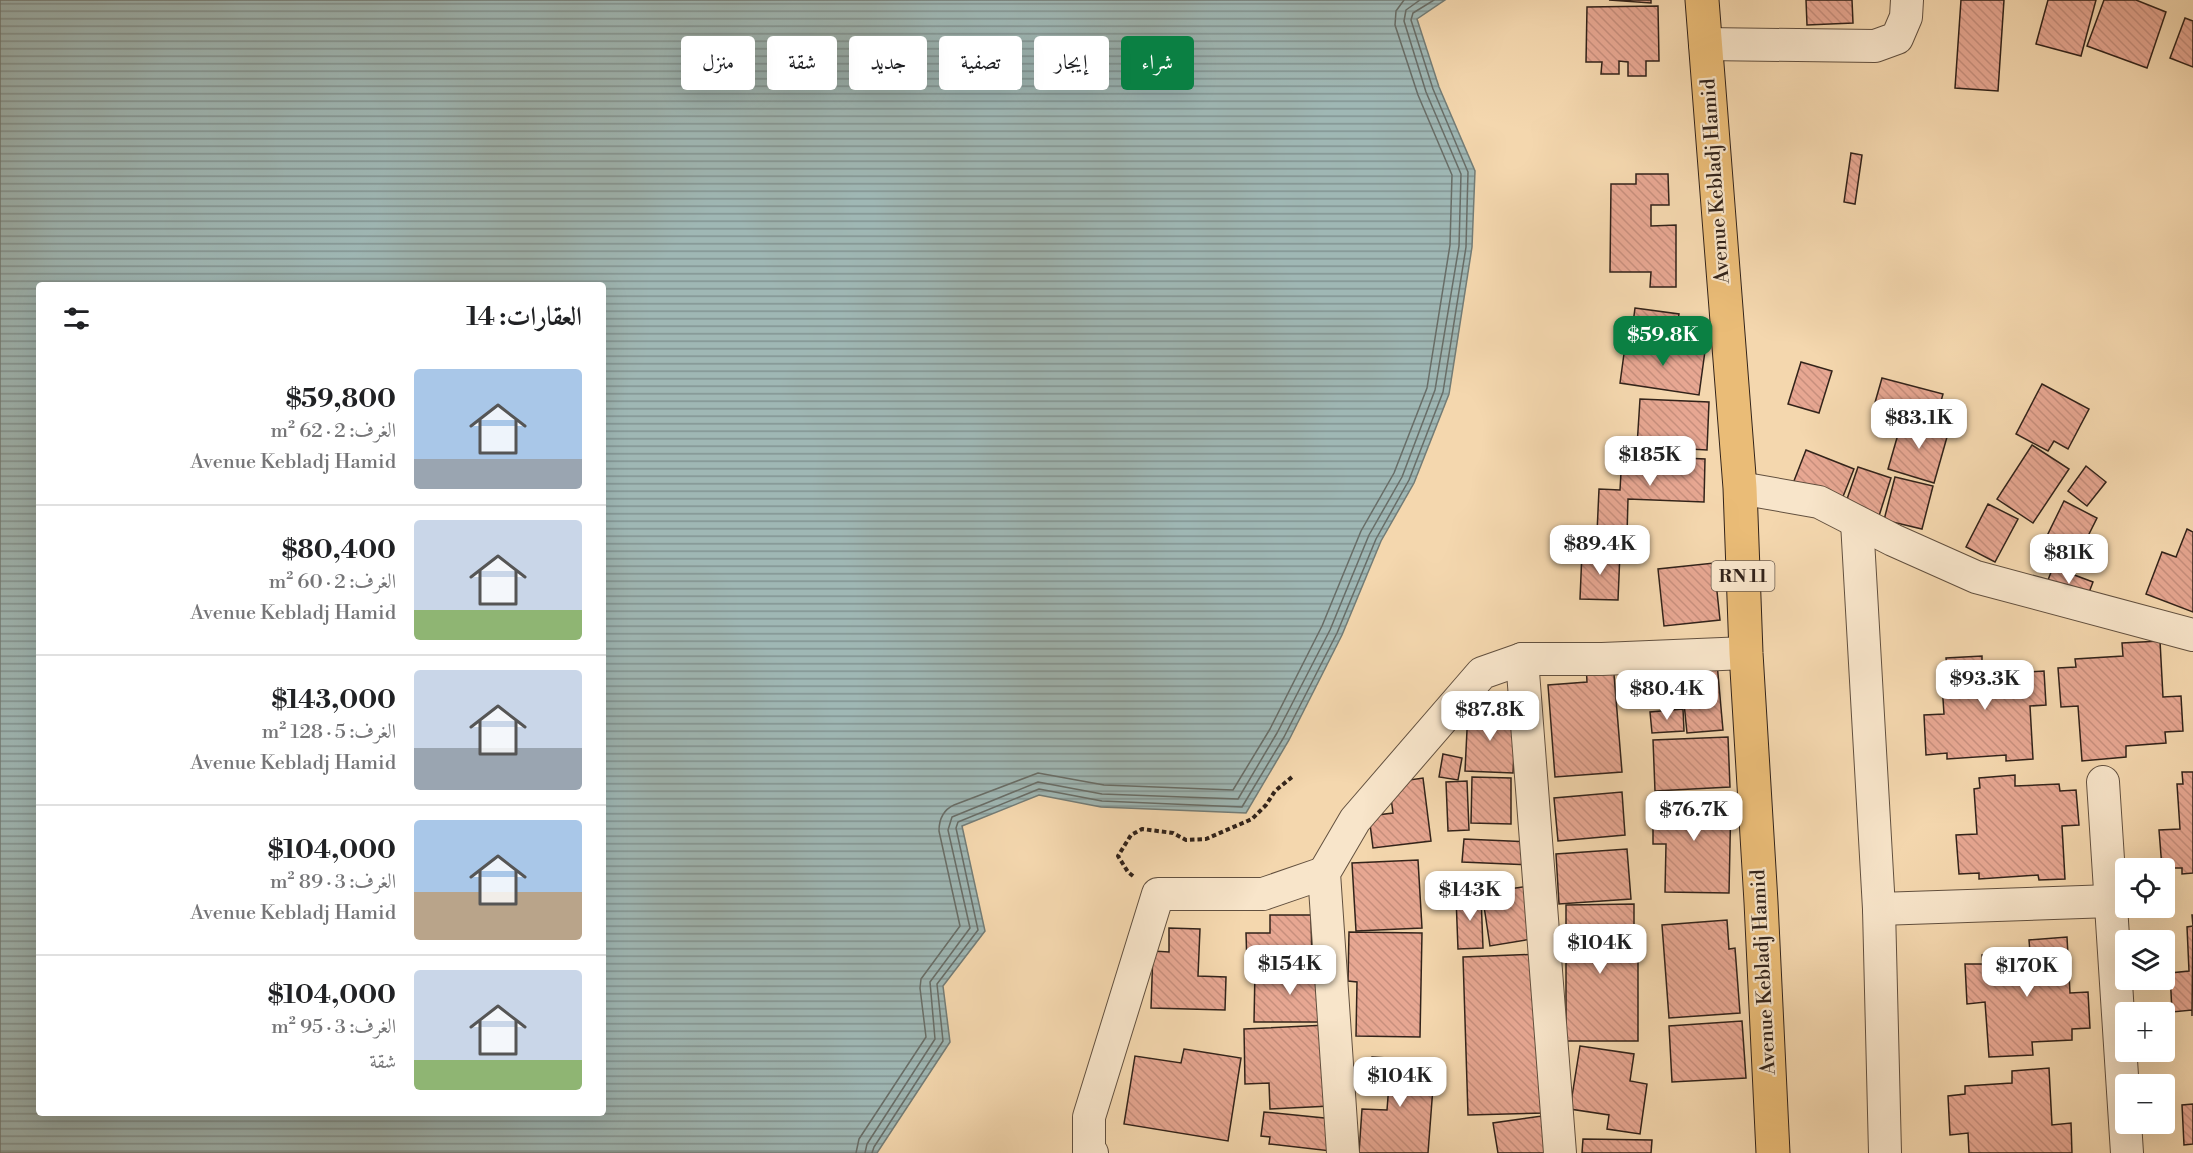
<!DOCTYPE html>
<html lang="ar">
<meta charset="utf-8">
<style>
body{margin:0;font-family:"Libre Bodoni",Amiri,serif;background:#f2f2f2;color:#202124;direction:rtl;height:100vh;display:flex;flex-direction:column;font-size:22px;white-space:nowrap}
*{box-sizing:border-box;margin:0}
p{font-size:20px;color:#757577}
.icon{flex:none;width:33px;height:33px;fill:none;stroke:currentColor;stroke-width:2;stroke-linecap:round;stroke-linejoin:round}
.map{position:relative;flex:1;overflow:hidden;direction:ltr}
.sheet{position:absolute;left:36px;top:282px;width:570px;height:834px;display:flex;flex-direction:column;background:#fff;border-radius:6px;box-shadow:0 6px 24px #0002;direction:rtl}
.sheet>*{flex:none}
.top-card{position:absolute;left:624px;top:36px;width:570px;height:54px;direction:rtl;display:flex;gap:12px}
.fabs{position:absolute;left:2115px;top:858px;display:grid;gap:12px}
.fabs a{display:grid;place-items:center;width:60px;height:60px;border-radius:6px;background:#fff;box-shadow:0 6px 24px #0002;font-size:30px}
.price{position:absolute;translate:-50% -51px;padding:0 14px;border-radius:12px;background:#fff;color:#222;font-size:20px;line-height:39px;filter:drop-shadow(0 2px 3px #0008)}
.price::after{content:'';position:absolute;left:50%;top:36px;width:18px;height:14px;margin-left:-9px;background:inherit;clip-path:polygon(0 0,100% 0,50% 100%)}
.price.selected{background:#0b8043;color:#fff}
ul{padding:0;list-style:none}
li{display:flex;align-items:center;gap:18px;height:150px;padding:0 24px}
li+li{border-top:2px solid #e0e0e0}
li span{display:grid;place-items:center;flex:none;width:168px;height:120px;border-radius:6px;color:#555}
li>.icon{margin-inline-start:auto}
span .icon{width:72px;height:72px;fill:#fffc;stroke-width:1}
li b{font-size:26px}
h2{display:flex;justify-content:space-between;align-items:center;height:72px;padding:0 24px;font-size:26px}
.pill{padding:0 21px;border-radius:6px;background:#fff;box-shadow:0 6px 24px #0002;font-size:21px;line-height:54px}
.pill.selected{background:#0b8043;color:#fff}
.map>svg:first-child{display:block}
.water{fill:url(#water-rules);stroke:#737c76;stroke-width:1.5;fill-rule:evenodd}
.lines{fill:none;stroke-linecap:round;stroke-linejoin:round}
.shore{stroke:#686d67;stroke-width:1.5}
.building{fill:url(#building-back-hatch);stroke:#32231a;stroke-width:1.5}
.minor-casing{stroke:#62503f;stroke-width:34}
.primary-casing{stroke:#32231a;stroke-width:35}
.path{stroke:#32231a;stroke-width:4;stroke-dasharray:4.5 3;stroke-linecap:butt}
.minor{stroke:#f8e5ca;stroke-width:32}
.primary{stroke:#eabc77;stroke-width:33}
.labels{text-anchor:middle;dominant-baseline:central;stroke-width:4.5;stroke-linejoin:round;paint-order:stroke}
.shield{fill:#f8e5ca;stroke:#6d5d4f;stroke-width:1.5}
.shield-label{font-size:18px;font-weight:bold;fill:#32231a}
.street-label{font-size:20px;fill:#32231a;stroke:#f8e5ca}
</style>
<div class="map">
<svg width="2193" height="1153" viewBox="0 0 2193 1153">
<defs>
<pattern id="water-rules" width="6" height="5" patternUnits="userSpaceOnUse" patternTransform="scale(1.5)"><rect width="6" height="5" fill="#9fb7b4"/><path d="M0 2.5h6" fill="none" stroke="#829492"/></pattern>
<pattern id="building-back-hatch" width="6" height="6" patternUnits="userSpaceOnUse" patternTransform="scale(1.5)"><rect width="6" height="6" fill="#e7a792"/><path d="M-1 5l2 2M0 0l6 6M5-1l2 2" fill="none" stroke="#c78f7d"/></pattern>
</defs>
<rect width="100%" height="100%" fill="#f4d7ae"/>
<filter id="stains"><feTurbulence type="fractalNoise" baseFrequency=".00333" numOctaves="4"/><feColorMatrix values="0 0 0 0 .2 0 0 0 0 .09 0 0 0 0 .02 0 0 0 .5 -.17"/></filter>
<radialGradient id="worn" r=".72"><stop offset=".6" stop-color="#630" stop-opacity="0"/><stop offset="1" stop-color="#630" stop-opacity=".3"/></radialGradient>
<path class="water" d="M0,0h1445l-28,19 22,68 36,84 -3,76 -23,147 -35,89 -33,58 -39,94 -53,105 -43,73 -145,-6 -62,-12 -77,31 23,105 -42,55 7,56 -73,111h-877zM39,285h564v828h-564z"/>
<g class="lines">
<g class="shore">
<path d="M856,1153l3,-14 67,-102 -6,-49 1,-9 39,-53 -21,-95c0,-12 4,-21 15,-26l84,-32 66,12 129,5 37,-61 52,-103 39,-95 33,-58 33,-85 23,-143 2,-70 -34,-80 -23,-70 1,-14 8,-11"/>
<polyline points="865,1153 867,1144 935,1039 930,982 970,928 948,830 952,817 1038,782 1102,794 1238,799 1277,733 1330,630 1369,535 1402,477 1435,390 1459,246 1461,174 1426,92 1404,21 1406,10 1420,0"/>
<polyline points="872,1153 874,1147 943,1041 937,984 978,930 956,828 958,822 1039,789 1102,801 1242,807 1284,737 1337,633 1376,539 1409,480 1443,392 1466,247 1468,172 1433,89 1411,20 1413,13 1434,0"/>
</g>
</g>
<g class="building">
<polygon points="1609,0 1651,0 1651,3"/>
<polygon points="1806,0 1852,0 1853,23 1807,25"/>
<polygon points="1961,0 2004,0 1998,91 1955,88"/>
<polygon points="2048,0 2096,0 2081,56 2036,44"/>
<polygon points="2104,0 2136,0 2166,12 2147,68 2087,46"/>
<polygon points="1658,6 1659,61 1646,61 1646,76 1628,76 1628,62 1619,61 1619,74 1601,74 1602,62 1586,62 1587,7"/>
<polygon points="2185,18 2193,21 2193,67 2170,58"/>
<polygon points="1851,153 1862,155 1855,204 1844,202"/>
<polygon points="1636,174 1668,174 1669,205 1651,205 1651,226 1676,225 1676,287 1650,287 1651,272 1610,272 1611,184 1636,184"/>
<polygon points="1635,308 1679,314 1675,338 1632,331"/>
<polygon points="1626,339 1705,351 1699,395 1620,383"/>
<polygon points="1801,362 1832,371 1819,413 1788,404"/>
<polygon points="1882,378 1943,394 1935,423 1874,406"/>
<polygon points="2042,384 2089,409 2068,449 2054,441 2048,451 2016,434"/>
<polygon points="1640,399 1709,402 1707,450 1637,446"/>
<polygon points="1903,417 1949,430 1934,483 1888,469"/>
<polygon points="2032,445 2069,469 2033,523 1997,499"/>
<polygon points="1806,450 1854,469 1840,504 1792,486"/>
<polygon points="1622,455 1705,459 1704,502 1628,499 1627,535 1597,533 1599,489 1620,490"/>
<polygon points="2086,466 2106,482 2087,506 2068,491"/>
<polygon points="1858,467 1891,478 1879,516 1845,505"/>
<polygon points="1895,477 1933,486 1922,529 1884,520"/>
<polygon points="2064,501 2097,518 2078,556 2045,540"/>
<polygon points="1988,504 2018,519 1995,562 1966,547"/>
<polygon points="2187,529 2193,532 2193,612 2146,594 2162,552 2176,557"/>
<polygon points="1582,552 1620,553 1618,600 1580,599"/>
<polygon points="1714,563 1720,620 1664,626 1658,569"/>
<polygon points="2053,567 2093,582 2085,603 2045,588"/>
<polygon points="2160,641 2163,697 2181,696 2183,731 2165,732 2166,743 2126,746 2126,757 2082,761 2078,706 2061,707 2058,668 2076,667 2075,659 2123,656 2122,643"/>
<polygon points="1982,656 1982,667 2027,664 2027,672 2044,671 2046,705 2030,706 2033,759 2006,761 2006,755 1947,759 1947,753 1926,755 1924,715 1944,714 1941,669 1947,669 1946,658"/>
<polygon points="1613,662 1622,772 1555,777 1548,685 1587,682 1586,664"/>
<polygon points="1717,663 1723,730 1687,733 1684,703 1655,705 1651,669"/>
<polygon points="1683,709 1684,731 1652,733 1650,712"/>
<polygon points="1468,710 1516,712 1513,773 1465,771"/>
<polygon points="1728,737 1730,787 1655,791 1653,740"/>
<polygon points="1443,754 1462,758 1458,780 1439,777"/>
<polygon points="2182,772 2193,772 2193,873 2182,874 2182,868 2162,868 2159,830 2180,829 2177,784 2183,784"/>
<polygon points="2015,775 2015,786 2059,784 2060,791 2076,790 2079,825 2062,826 2065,879 2039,880 2038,875 1979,879 1979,873 1959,874 1956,835 1977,834 1974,789 1980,788 1979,778"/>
<polygon points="1472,777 1511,778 1511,824 1471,823"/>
<polygon points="1423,778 1431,841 1373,848 1369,816 1393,813 1389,783"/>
<polygon points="1467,781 1469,830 1448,831 1446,782"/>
<polygon points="1622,792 1625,835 1558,841 1554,798"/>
<polygon points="1653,797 1731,797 1729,893 1665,892 1666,844 1653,844"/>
<polygon points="1464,839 1532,842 1531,865 1462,862"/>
<polygon points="1627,849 1631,899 1559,904 1556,854"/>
<polygon points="1418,860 1422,928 1356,931 1352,863"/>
<polygon points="1529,886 1538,938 1490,946 1482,893"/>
<polygon points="1481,896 1483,948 1458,949 1456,897"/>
<polygon points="1634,904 1634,940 1615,940 1615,957 1638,958 1638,1041 1566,1041 1566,905"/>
<polygon points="1270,915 1311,915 1312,964 1247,965 1246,933 1270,933"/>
<polygon points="2192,915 2193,915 2192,1016 2192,1010 2172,1012 2170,973 2189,971 2187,927 2193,926"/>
<polygon points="1727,920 1729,949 1735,948 1740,1013 1669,1018 1662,925"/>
<polygon points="1169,928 1200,929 1198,976 1226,977 1225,1010 1151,1008 1153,951 1169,952"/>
<polygon points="1349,932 1422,933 1420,1037 1356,1036 1357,982 1348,981"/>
<polygon points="2067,937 2070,993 2088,992 2090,1028 2072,1029 2072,1040 2032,1042 2033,1055 1989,1057 1985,1002 1967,1004 1965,964 1983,964 1982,955 2030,952 2029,940"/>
<polygon points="1541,954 1544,1113 1468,1115 1463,957"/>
<polygon points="1255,970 1326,970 1325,1022 1254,1022"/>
<polygon points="1742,1021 1746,1078 1672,1082 1669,1026"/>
<polygon points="1327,1025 1330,1106 1270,1109 1269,1083 1245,1084 1244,1029"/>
<polygon points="1580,1046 1634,1054 1630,1081 1647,1084 1640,1134 1607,1129 1609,1115 1570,1109"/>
<polygon points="1184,1049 1241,1058 1228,1141 1124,1124 1135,1056 1181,1063"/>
<polygon points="1372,1057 1435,1061 1428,1153 1359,1153 1362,1109 1387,1110 1389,1084 1370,1082"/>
<polygon points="2049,1068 2052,1125 2071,1123 2072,1153 1969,1153 1968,1133 1950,1135 1948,1096 1965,1094 1965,1086 2012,1083 2012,1071"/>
<polygon points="2193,1104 2193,1144 2184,1145 2182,1105"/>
<polygon points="1264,1112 1334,1119 1331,1151 1269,1144 1270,1137 1261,1136"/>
<polygon points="1549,1115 1554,1153 1498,1153 1493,1123"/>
<polygon points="1583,1139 1652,1140 1651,1153 1582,1153"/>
</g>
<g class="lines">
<defs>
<g id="minor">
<polyline points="1705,44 1875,46 1897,38 1906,17 1907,0"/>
<polyline points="1740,488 1819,502 1893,540 1976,577 2193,635"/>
<polyline points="1857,522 1879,909 1885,1153"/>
<polyline points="1522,659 1560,1153"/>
<polyline points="2103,782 2127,1153"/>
<polyline points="1879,909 2111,901"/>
<polyline points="1092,1153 1089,1152 1089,1117 1158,894 1263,894 1324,873"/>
<polyline points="1343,1153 1324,873 1355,820 1482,673 1522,659 1602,659 1746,653"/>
</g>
<polyline id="primary" points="1702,0 1740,488 1746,653 1761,902 1773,1153"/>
</defs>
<use href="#minor" class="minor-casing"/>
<use href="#primary" class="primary-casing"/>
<polyline class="path" points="1133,876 1128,872 1118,856 1131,835 1142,829 1173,833 1186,840 1206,839 1252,819 1266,805 1275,791 1292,777"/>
<use href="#minor" class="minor"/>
<use href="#primary" class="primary"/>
</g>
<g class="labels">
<rect class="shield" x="1711.5" y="561" width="63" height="30" rx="4.5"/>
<g class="shield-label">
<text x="1743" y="576">RN 11</text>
</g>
<g class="street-label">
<text transform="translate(1716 181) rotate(-94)">Avenue Kebladj Hamid</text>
<text transform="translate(1764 972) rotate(-93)">Avenue Kebladj Hamid</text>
</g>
</g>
<rect width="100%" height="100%" filter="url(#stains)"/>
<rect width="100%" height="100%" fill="url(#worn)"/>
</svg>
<div class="fabs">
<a><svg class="icon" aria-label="locate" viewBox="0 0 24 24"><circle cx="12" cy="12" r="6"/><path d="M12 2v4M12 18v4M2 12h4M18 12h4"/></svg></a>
<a><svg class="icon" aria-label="layers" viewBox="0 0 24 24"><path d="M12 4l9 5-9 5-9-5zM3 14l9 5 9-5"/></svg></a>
<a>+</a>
<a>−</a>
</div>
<b class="price selected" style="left:1663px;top:367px">$59.8K</b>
<b class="price" style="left:1919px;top:450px">$83.1K</b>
<b class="price" style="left:1650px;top:487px">$185K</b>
<b class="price" style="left:1600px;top:576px">$89.4K</b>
<b class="price" style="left:2069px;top:585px">$81K</b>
<b class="price" style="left:1985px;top:711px">$93.3K</b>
<b class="price" style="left:1667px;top:721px">$80.4K</b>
<b class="price" style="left:1490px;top:742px">$87.8K</b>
<b class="price" style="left:1694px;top:842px">$76.7K</b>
<b class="price" style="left:1470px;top:922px">$143K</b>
<b class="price" style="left:1600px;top:975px">$104K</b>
<b class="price" style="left:1290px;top:996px">$154K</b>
<b class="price" style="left:2027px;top:998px">$170K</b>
<b class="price" style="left:1400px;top:1108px">$104K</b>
<div class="top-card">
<a class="pill selected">شراء</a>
<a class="pill">إيجار</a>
<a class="pill">تصفية</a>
<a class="pill">جديد</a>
<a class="pill">شقة</a>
<a class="pill">منزل</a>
</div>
<section class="sheet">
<h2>العقارات: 14<svg class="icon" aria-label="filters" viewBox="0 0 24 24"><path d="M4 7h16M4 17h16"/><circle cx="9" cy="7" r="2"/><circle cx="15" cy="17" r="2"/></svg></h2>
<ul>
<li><span style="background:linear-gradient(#a9c7e8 75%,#9aa5b1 0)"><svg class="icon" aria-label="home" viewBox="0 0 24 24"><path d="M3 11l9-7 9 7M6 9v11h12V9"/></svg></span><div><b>$59,800</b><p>الغرف: 2 · 62 m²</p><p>Avenue Kebladj Hamid</p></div></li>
<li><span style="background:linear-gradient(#c9d6e8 75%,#8fb573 0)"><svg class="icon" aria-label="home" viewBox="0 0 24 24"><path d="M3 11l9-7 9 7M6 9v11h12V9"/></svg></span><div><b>$80,400</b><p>الغرف: 2 · 60 m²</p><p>Avenue Kebladj Hamid</p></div></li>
<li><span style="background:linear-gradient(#c9d6e8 65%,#9aa5b1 0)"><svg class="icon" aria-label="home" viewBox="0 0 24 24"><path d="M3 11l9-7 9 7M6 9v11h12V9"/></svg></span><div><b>$143,000</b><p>الغرف: 5 · 128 m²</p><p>Avenue Kebladj Hamid</p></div></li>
<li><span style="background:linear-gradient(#a9c7e8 60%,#b9a48a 0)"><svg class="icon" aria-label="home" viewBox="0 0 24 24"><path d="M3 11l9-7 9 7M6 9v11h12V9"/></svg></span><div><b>$104,000</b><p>الغرف: 3 · 89 m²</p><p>Avenue Kebladj Hamid</p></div></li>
<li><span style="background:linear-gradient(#c9d6e8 75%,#8fb573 0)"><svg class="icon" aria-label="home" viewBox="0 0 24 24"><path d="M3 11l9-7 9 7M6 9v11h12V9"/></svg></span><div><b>$104,000</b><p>الغرف: 3 · 95 m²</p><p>شقة</p></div></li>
</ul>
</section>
</div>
